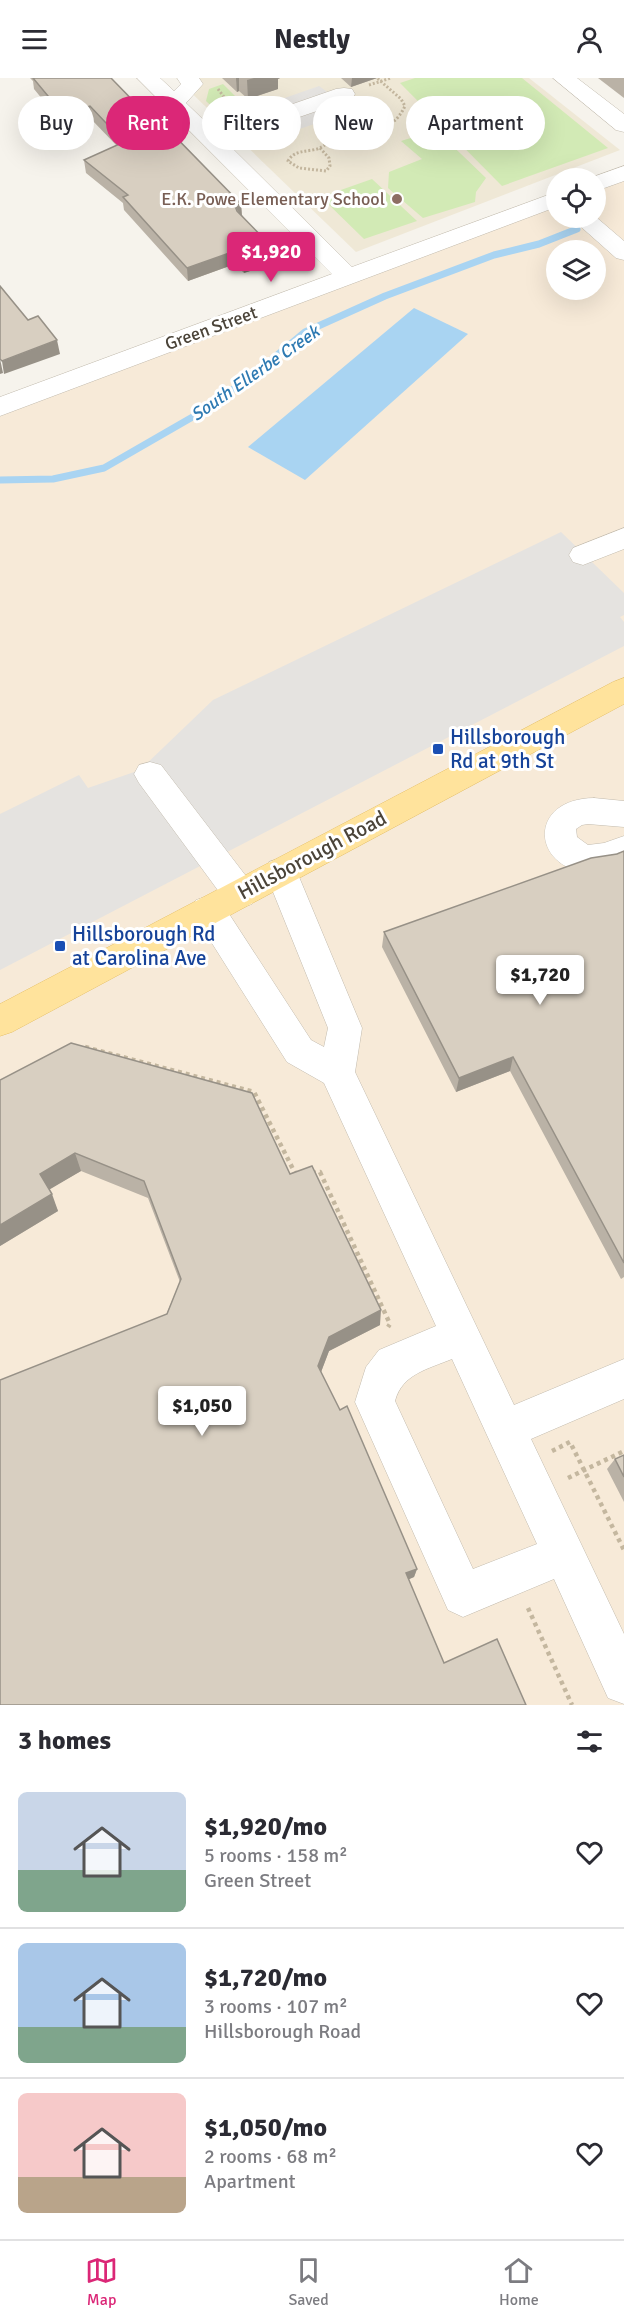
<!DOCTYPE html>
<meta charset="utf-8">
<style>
body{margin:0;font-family:Signika,sans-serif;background:#f2f2f3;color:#2b2b33;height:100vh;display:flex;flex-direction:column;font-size:22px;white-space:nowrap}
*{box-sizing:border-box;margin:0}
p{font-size:20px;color:#7c7c81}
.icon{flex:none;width:33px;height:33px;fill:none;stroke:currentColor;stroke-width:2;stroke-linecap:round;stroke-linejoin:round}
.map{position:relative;height:1627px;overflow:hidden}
.sheet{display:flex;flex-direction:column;background:#fff;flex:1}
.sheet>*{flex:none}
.hud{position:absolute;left:18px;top:18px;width:588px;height:54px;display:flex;gap:12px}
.tools{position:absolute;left:546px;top:90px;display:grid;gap:12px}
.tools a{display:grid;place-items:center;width:60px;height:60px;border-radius:50%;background:#fff;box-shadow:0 6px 24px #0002;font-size:30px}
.price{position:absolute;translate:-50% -51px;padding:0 14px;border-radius:6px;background:#fff;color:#222;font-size:20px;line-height:39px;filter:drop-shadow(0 2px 3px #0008)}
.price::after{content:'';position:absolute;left:50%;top:36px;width:18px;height:14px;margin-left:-9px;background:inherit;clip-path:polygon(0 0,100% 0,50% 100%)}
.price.on{background:#db2777;color:#fff}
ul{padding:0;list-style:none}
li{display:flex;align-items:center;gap:18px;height:150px;padding:0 18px}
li+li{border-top:2px solid #e1e1e2}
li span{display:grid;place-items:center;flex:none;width:168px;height:120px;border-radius:9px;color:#555}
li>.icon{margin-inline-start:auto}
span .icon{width:72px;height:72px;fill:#fffc;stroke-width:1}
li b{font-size:26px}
h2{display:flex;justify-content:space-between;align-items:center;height:72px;padding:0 18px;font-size:26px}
.chip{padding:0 21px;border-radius:27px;background:#fff;box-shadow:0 6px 24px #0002;font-size:21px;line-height:54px}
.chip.on{background:#db2777;color:#fff}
header{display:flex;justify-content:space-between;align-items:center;height:78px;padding:0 18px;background:#fff;font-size:27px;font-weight:700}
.tabs{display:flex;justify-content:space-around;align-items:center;height:84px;border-top:2px solid #e1e1e2;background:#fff;font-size:16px;color:#7c7c81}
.tabs a{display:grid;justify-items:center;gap:3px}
.tabs .on{color:#db2777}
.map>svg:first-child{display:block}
.commercial{fill:#f7ead8;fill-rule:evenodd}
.education{fill:#efe8d6}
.green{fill:#d2eab5}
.parking{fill:#e5e3e0}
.water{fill:#a9d4f2}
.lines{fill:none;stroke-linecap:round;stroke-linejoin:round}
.stream{stroke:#a9d4f2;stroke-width:7}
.minor-casing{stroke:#c2bbae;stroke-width:1}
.major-casing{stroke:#e6c16a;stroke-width:1}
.path-far1{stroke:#c4b79f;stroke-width:3;stroke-dasharray:2 2;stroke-linecap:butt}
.path{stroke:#c4b79f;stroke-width:4.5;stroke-dasharray:4 4;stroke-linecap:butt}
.minor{fill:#fff;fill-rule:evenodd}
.major{fill:#ffe39c;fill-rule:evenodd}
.wall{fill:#bab2a6}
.shaded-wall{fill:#979187}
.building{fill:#d8cfc1;stroke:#979187;stroke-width:1.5}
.education-dot{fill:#8d6e63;stroke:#fff;stroke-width:2}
.transit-dot{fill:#1a4fb4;stroke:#fff;stroke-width:2}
.labels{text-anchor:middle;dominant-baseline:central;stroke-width:6;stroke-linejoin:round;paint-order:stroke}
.far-education-label{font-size:18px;fill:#785e54;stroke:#fff;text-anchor:end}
.far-street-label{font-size:18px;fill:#4b4439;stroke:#fff}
.far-water-label{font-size:18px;font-style:italic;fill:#2e7ab2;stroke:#fff}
.transit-label{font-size:21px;fill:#164399;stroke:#fff;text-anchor:start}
.street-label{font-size:21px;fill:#4b4439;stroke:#fff}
</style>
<header><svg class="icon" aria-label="menu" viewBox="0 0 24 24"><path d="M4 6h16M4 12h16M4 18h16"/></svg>Nestly<svg class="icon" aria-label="person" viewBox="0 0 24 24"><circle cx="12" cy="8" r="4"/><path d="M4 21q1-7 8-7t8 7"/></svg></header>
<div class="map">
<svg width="624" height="1627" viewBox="0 0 624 1627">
<rect width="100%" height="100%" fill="#f6f3ec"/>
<path class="commercial" d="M624,95v1532h-624v-1298l556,-209v20h40v-35zM556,172h40v40h-40z"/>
<polygon class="education" points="176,0 529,0 620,72 356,174"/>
<g class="green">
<polygon points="415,0 522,0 608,70 502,108 400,5"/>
<polygon points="223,6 244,27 219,35 206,23 209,11"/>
<polygon points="436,52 486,100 476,114 475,124 423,140 388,110 389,94 422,81 401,63"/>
<polygon points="372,101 417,143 364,161 321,119"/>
</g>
<g class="parking">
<polygon points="319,8 330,16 334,15 354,32 251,68 225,41"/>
<polygon points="561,454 624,515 624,537 620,539 624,544 624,568 0,892 0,736 79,697 88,710 140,692 213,622"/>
</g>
<polygon class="water" points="414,230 468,256 305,402 248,369"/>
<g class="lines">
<polyline class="stream" points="0,402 53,401 104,390 196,337 252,298 305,254 385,218 494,177 539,166 577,151"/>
<defs>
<g id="minor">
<polygon points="137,0 160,0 174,13 181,6 177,0 199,0 203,6 186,25 215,53 336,11 344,10 352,11 355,16 352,21 226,64 352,189 556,114 556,129 0,338 0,319 332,196"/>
<polygon points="553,0 577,0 624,36 624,54 616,52"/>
<polygon points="624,88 624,103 596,113 596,100 590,100"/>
<polygon points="596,139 624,163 624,182 616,180 571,140"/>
<polygon points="624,450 624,471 583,487 573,484 569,477 573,470"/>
<polygon points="150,684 161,687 252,806 257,816 252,826 240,830 228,826 139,705 134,696 139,687"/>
<path d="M594,720l30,3v26l-36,-3 -6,1 -6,4 1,8 11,8 16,-2 20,-7v27c-11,4 -24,10 -36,9 -55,-3 -62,-73 6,-74z"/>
<path d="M281,780l12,4 4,10 65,156 -7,44 159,333 110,-46v40l-93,40 93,195v70l-16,-6 -54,-119 -91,38 -15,-7 -93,-208 11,-35 13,-17 57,-24 -112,-243 -37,-21 -96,-152 5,-10 12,-4 12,4 91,140 13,7 4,-19 -63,-156 4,-10zM452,1281l85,185 -64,25 -78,-168c7,-27 33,-32 57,-42z"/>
</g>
<polygon id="major" points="624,600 624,626 12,954 0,958 0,926 613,604"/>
</defs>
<use href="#minor" class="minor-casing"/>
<use href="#major" class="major-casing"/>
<g class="path-far1">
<polyline points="369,7 391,0"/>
<polyline points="218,11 224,19 237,28"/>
<path d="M320,70l9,10 1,8 -4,5 -27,-3 -11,-7c6,-11 18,-9 29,-12 9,-3 15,-11 24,-14 26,-8 50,1 64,-29l-4,-7 -24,-21"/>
</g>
<g class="path">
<polyline points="85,969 254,1014 295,1095 298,1095"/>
<polyline points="312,1095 320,1094 390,1246 388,1249"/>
<polyline points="552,1373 570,1364 624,1472"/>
<polyline points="568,1400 624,1373"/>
<polyline points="528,1530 572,1627"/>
</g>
<use href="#minor" class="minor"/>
<use href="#major" class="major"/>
</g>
<g class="wall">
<polygon points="30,0 111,0 148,38 241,126 242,137 274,185 244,195 235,186 188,203 124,132 123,125 86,95 84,82 117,68 91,41 65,49 34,11 33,3"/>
<polygon points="222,0 280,0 278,1 278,11 248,21 239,13 237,14"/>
<polygon points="341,0 377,0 351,9"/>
<polygon points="598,0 624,0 624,20"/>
<polygon points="624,773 624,1199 621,1201 510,993 456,1014 382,869 384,854"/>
<polygon points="0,1002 290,1096 380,1247 329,1273 321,1294 417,1491 414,1499 408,1501 444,1585 0,1627 180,1204 148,1120 81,1093 49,1111 58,1133 0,1168"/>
<polygon points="624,1377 624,1424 607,1391 615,1381"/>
</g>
<g class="shaded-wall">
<polygon points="236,0 239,0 239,13 237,14"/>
<polygon points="254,0 280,0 278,1 278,11 248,21 247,2"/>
<polygon points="352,0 377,0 351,9"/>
<polygon points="90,28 91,41 65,49 63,36"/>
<polygon points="241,126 242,140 235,128"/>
<polygon points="274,171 274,185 244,195 243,182"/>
<polygon points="235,173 235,186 188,203 187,190"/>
<polygon points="57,262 60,276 4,296 2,283"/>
<polygon points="0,281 3,295 0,296"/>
<polygon points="513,979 510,993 456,1014 459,1000"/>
<polygon points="75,1075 81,1093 47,1113 40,1096"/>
<polygon points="52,1116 58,1133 0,1168 0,1147"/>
<polygon points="381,1232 380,1247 329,1273 318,1302 318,1288 329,1259"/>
<polygon points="417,1491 414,1499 403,1504 406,1495"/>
</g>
<g class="building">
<polygon points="33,0 111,0 148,38 153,36 241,126 235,128 237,133 274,171 243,182 235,173 187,190 123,119 128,117 84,82 124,64 90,28 63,36"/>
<polygon points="0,208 28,242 38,238 57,262 2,283 0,281"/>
<polygon points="624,773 624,1185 513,979 459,1000 384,854 591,780 617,776"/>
<polygon points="71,965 252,1015 290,1096 312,1088 381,1232 329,1259 318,1288 340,1332 347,1328 417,1491 406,1495 444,1585 497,1561 526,1627 0,1627 0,1302 167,1236 181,1201 144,1103 75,1075 40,1096 52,1116 0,1147 0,1002"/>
<polygon points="624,1377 624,1399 615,1381"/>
</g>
<circle class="education-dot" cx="397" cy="121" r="6"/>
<g class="transit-dot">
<rect x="432" y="665" width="12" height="12" rx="3"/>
<rect x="54" y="862" width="12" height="12" rx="3"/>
</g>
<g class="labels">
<g class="far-education-label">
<text x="385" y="121">E.K. Powe Elementary School</text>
</g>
<g class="far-street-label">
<text transform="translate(211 250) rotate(-20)">Green Street</text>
</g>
<g class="far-water-label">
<text transform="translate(255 295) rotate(-35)">South Ellerbe Creek</text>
</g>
<g class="transit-label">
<text x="450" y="659">Hillsborough<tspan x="450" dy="24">Rd at 9th St</tspan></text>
<text x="72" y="856">Hillsborough Rd<tspan x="72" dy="24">at Carolina Ave</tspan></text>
</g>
<g class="street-label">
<text transform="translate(312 777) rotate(-28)">Hillsborough Road</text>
</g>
</g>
</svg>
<div class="tools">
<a><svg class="icon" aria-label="locate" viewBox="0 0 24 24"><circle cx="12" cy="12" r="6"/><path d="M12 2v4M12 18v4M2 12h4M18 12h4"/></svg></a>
<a><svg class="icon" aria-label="layers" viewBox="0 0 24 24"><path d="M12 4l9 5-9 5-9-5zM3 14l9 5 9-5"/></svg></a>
</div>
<b class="price on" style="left:271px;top:205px">$1,920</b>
<b class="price" style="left:540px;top:928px">$1,720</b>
<b class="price" style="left:202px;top:1359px">$1,050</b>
<div class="hud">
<a class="chip">Buy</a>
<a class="chip on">Rent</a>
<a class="chip">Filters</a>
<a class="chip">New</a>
<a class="chip">Apartment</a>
</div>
</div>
<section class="sheet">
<h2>3 homes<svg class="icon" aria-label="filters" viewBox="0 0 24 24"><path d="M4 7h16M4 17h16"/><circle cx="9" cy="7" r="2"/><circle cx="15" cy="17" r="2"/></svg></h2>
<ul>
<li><span style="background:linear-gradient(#c9d6e8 65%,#7fa58c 0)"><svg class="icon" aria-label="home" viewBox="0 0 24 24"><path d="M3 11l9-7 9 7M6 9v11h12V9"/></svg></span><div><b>$1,920/mo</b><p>5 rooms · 158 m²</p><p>Green Street</p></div><svg class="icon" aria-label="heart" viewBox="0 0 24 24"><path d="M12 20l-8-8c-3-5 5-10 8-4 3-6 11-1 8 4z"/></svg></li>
<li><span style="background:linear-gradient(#a9c7e8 70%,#7fa58c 0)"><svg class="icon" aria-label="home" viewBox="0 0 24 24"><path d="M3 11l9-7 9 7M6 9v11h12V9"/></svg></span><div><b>$1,720/mo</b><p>3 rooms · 107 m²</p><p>Hillsborough Road</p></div><svg class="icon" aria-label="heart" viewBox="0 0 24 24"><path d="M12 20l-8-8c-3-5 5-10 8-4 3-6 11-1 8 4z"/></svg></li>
<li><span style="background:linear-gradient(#f6c9c9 70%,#b9a48a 0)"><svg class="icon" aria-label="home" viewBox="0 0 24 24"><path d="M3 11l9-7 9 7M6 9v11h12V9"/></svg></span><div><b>$1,050/mo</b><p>2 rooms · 68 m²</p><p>Apartment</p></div><svg class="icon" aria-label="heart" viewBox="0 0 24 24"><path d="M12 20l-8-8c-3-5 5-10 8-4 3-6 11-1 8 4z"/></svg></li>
</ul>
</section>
<nav class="tabs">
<a class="on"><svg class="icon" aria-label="map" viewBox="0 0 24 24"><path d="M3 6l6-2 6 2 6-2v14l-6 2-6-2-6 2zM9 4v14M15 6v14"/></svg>Map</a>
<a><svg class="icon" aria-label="saved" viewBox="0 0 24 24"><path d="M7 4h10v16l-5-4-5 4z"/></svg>Saved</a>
<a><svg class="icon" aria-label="home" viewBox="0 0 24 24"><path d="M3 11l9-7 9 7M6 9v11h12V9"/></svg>Home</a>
</nav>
